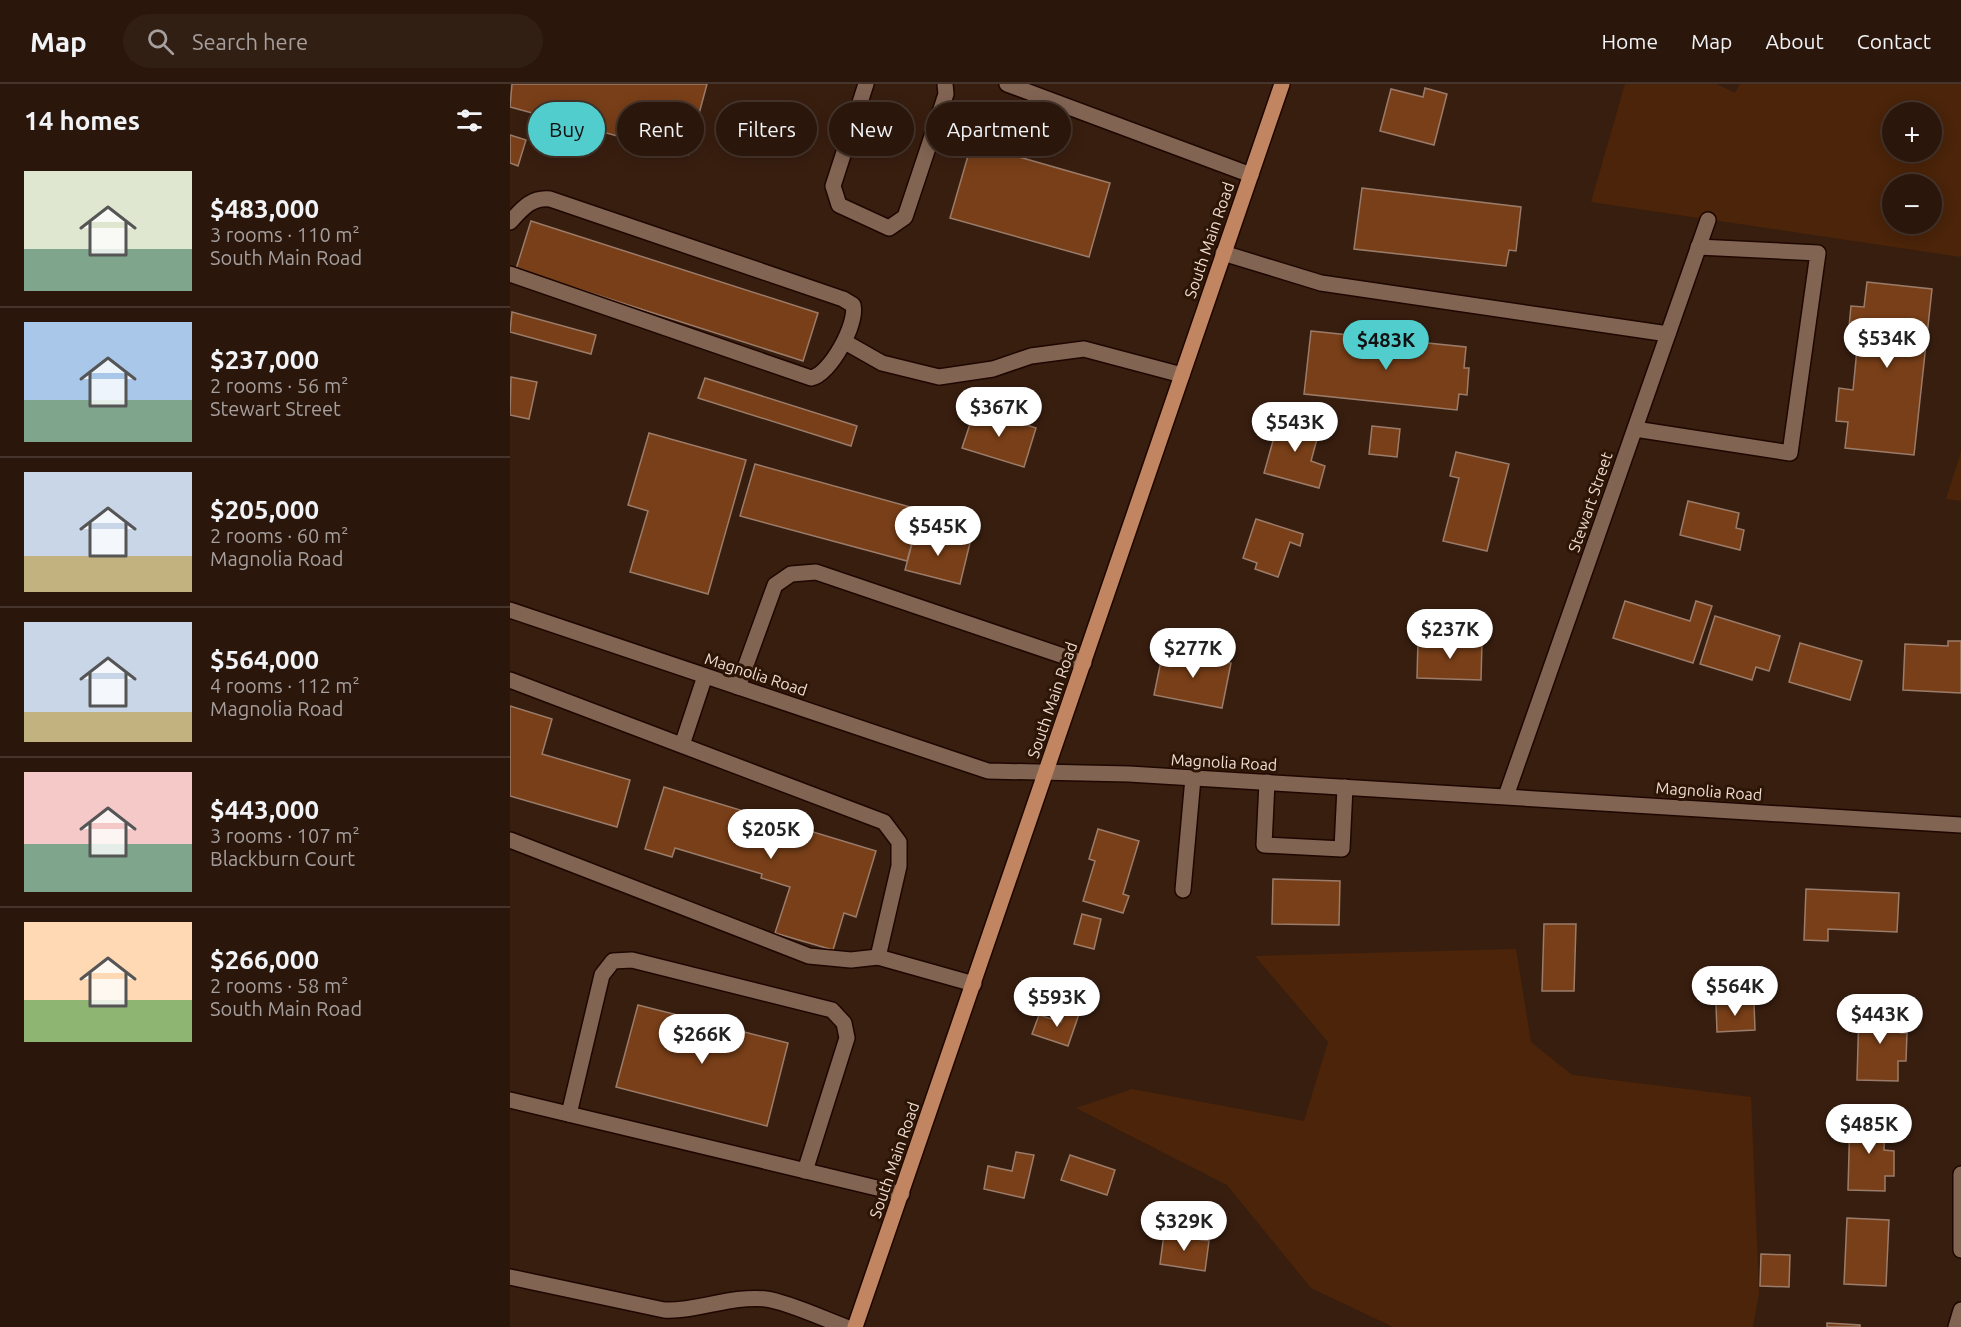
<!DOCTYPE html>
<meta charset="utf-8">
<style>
body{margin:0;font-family:Ubuntu,sans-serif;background:#321f14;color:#f1f3f6;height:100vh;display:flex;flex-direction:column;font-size:22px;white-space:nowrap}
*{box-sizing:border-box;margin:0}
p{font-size:20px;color:#a59f9d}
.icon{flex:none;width:33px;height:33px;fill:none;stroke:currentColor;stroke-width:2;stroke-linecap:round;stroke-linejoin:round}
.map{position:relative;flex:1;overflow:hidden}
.panel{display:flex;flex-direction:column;background:#2a160b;width:510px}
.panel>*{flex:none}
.guide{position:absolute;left:18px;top:18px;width:570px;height:54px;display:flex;gap:12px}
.tools{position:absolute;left:1372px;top:18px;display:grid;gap:12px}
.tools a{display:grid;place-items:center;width:60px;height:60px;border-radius:50%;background:#2a160b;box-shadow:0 3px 15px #0003,0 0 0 2px #46352c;font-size:30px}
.price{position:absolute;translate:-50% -51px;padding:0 14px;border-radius:21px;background:#fff;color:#222;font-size:20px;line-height:39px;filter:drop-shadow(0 2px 3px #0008)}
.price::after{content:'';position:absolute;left:50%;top:36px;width:18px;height:14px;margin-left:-9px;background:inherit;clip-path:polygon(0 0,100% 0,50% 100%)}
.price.selected{background:#52cdcd;color:#111}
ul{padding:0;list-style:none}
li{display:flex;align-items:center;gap:18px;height:150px;padding:0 24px}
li+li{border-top:2px solid #46352c}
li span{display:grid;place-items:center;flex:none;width:168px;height:120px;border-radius:0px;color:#555}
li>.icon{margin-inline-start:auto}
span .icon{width:72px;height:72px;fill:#fffc;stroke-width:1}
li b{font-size:26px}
h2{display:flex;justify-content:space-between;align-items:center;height:72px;padding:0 24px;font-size:26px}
.tag{padding:0 21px;border-radius:27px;background:#2a160b;box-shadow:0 3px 15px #0003,0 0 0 2px #46352c;font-size:21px;line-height:54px}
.tag.selected{background:#52cdcd;color:#111}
header{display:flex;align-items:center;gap:36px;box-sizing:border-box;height:84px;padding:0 30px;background:#2a160b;border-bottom:2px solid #46352c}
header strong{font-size:28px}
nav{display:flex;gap:33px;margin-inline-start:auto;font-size:21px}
.search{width:420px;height:54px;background:#321f14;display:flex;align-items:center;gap:15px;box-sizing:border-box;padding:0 21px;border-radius:33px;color:#a59f9d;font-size:22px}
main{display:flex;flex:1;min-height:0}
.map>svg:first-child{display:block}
.green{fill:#4b2409;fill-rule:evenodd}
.building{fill:#793f18;stroke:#9b7c6a;stroke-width:1.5}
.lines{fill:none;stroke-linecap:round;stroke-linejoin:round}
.minor-casing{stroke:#1e0700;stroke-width:18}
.major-casing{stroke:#1e0700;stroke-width:18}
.minor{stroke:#826453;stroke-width:15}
.major{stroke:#c28562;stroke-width:15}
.labels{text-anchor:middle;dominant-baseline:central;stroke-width:6;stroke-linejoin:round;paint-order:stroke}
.street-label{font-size:16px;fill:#efddd3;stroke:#2d1506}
</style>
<header>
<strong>Map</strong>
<div class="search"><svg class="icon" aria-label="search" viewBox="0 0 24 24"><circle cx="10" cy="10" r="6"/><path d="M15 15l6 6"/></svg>Search here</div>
<nav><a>Home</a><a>Map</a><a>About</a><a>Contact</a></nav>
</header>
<main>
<section class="panel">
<h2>14 homes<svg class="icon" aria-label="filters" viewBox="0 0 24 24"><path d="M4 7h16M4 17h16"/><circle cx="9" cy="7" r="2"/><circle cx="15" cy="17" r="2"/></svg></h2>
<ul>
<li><span style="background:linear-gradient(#dfe7d0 65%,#7fa58c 0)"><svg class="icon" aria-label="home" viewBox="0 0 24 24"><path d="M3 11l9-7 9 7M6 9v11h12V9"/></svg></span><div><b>$483,000</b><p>3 rooms · 110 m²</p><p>South Main Road</p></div></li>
<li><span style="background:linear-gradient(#a9c7e8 65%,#7fa58c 0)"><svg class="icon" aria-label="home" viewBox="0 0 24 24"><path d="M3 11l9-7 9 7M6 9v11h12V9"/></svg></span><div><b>$237,000</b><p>2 rooms · 56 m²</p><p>Stewart Street</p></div></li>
<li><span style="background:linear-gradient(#c9d6e8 70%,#c2b280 0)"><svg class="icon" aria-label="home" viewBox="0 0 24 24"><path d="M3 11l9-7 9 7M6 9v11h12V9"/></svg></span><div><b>$205,000</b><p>2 rooms · 60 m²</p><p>Magnolia Road</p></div></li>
<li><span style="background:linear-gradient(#c9d6e8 75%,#c2b280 0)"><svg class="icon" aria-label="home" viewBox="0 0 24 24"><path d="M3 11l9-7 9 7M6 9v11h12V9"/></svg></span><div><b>$564,000</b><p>4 rooms · 112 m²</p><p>Magnolia Road</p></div></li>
<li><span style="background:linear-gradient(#f6c9c9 60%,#7fa58c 0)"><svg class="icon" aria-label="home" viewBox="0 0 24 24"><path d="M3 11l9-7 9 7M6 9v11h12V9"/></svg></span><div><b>$443,000</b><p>3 rooms · 107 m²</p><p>Blackburn Court</p></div></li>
<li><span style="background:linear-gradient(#ffd9b3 65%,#8fb573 0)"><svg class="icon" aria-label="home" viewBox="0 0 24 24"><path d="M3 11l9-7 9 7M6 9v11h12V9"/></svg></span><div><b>$266,000</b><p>2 rooms · 58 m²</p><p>South Main Road</p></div></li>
</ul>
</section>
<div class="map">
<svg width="1451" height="1243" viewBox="0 0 1451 1243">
<rect width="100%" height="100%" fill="#381e0f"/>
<g class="green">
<path d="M1115,0h92l18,9 5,-9h221v173l-370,-55zM1383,28h39v40h-39zM1383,100h39v40h-39z"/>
<polygon points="1451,368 1451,417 1436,415"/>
<polygon points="1006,865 1021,958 1062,991 1241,1013 1249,1209 1243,1243 883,1243 801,1204 717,1101 566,1024 622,1005 794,1037 818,958 745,872"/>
</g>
<g class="building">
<polygon points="2,0 197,0 178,71 0,23"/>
<polygon points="915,4 937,10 924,61 870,47 881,5 913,13"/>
<polygon points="0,51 16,56 8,82 0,79"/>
<polygon points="460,65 487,72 488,67 600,99 579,173 440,134"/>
<polygon points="852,104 1011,123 1006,167 999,166 996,182 844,165"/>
<polygon points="21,137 308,229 293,277 6,185"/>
<polygon points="1357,198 1422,205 1404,371 1335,364 1338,338 1326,337 1329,304 1343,306 1348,255 1338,254 1341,222 1354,223"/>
<polygon points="2,228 86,251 81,270 0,248"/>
<polygon points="801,247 956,263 954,284 959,284 957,311 949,310 947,326 794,310"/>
<polygon points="1,293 27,298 19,335 0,331"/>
<polygon points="195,294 347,342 341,362 188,314"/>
<polygon points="465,325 526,344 514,383 452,364"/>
<polygon points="770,332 810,344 801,377 815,382 809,404 754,389"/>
<polygon points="862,342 890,345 887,373 859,370"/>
<polygon points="139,349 236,376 198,510 120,488 138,427 118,421"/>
<polygon points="946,368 999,380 977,467 933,457 949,394 940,392"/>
<polygon points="245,380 411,426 397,477 230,432"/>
<polygon points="1178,417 1229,429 1226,444 1234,446 1230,466 1170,451"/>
<polygon points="746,435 793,450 790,462 780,458 768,493 745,485 747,479 733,474"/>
<polygon points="406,445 460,459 450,500 395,486"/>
<polygon points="1115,517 1180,537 1186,517 1202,522 1183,579 1103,554"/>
<polygon points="1205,532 1270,552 1259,587 1246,583 1242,596 1190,580"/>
<polygon points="908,556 972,557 971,596 907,594"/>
<polygon points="1438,557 1451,557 1451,609 1393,606 1395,560 1438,562"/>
<polygon points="1290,559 1352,577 1340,616 1279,598"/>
<polygon points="653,567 721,579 712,624 644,611"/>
<polygon points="0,622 42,635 32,670 120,696 107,743 0,712"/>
<polygon points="154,703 366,767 346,833 334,829 323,866 265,849 280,803 251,794 252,790 165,764 162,773 135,765"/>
<polygon points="588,745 629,757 613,810 619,812 613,829 573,817 585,777 579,775"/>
<polygon points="763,795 830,797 829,841 762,840"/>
<polygon points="1296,805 1389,809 1387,848 1318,845 1318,857 1294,856"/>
<polygon points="572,830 591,835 584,865 564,860"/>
<polygon points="1034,840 1066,840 1064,907 1032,907"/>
<polygon points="1244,919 1245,946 1207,948 1206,920"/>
<polygon points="128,921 278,959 257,1042 106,1003"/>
<polygon points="556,925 569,930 558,962 522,950 529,931 551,938"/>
<polygon points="1349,926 1391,927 1390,949 1397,949 1396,977 1388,977 1388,997 1347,996"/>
<polygon points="1340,1032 1375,1033 1374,1066 1384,1067 1384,1092 1375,1092 1375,1107 1338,1106"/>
<polygon points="506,1068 524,1071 514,1114 474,1105 478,1082 502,1087"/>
<polygon points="560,1071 605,1086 597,1111 551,1096"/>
<polygon points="1337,1134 1379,1136 1376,1202 1334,1200"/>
<polygon points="654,1150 699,1157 695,1187 650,1180"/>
<polygon points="1251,1170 1280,1171 1279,1203 1250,1202"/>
<polygon points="1317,1239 1350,1241 1350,1243 1317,1243"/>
</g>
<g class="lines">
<defs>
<g id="minor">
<polyline points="356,0 323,102 329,121 379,144 395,133 436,10 435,0"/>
<polyline points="497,0 741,91"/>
<path d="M0,138c12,-13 21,-25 40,-23l293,100 10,6c5,18 -23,70 -42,73l-301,-104"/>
<polyline points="713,169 811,199 1158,250"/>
<polyline points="335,258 372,279 429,293 483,285 521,272 574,265 672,291"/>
<polyline points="1125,345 1280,369 1308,169 1188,163"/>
<polyline points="0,526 478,687 619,690 1451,741"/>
<polyline points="0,596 374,738 389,758 389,782 368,873 464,900"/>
<polyline points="228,603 265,501 281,490 306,488 574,579"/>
<polyline points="172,661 195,592"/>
<polyline points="757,698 754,761 832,765 835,703"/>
<polyline points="996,712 1198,136"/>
<polyline points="0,756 299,872 341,876 368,873"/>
<polyline points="673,806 683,694"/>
<polyline points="0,1016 392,1110"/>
<polyline points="59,1030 92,891 103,877 122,876 322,926 334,939 337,954 295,1087"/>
<polyline points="1451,1090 1451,1166"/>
<path d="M0,1193l154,33c32,2 67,-15 102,-11 22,3 58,20 80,28"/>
<polyline points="1446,1243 1451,1226"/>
</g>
<polyline id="major" points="345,1243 772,0"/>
</defs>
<use href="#minor" class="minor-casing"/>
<use href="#major" class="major-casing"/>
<use href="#minor" class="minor"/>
<use href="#major" class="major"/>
</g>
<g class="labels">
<g class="street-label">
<text transform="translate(699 156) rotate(-71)">South Main Road</text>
<text transform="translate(1080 418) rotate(-71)">Stewart Street</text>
<text transform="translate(246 590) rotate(18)">Magnolia Road</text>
<text transform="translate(542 616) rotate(-71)">South Main Road</text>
<text transform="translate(714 678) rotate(3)">Magnolia Road</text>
<text transform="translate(1199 707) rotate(4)">Magnolia Road</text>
<text transform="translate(384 1076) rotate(-71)">South Main Road</text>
</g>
</g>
</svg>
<div class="tools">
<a>+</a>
<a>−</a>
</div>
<b class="price" style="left:1377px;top:285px">$534K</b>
<b class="price selected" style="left:876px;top:287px">$483K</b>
<b class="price" style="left:489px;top:354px">$367K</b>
<b class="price" style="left:785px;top:369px">$543K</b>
<b class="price" style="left:428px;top:473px">$545K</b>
<b class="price" style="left:940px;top:576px">$237K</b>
<b class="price" style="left:683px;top:595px">$277K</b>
<b class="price" style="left:261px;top:776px">$205K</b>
<b class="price" style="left:1225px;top:933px">$564K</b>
<b class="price" style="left:547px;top:944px">$593K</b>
<b class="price" style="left:1370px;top:961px">$443K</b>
<b class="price" style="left:192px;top:981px">$266K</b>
<b class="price" style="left:1359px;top:1071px">$485K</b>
<b class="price" style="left:674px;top:1168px">$329K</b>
<div class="guide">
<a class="tag selected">Buy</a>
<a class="tag">Rent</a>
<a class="tag">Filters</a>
<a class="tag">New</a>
<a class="tag">Apartment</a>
</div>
</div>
</main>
